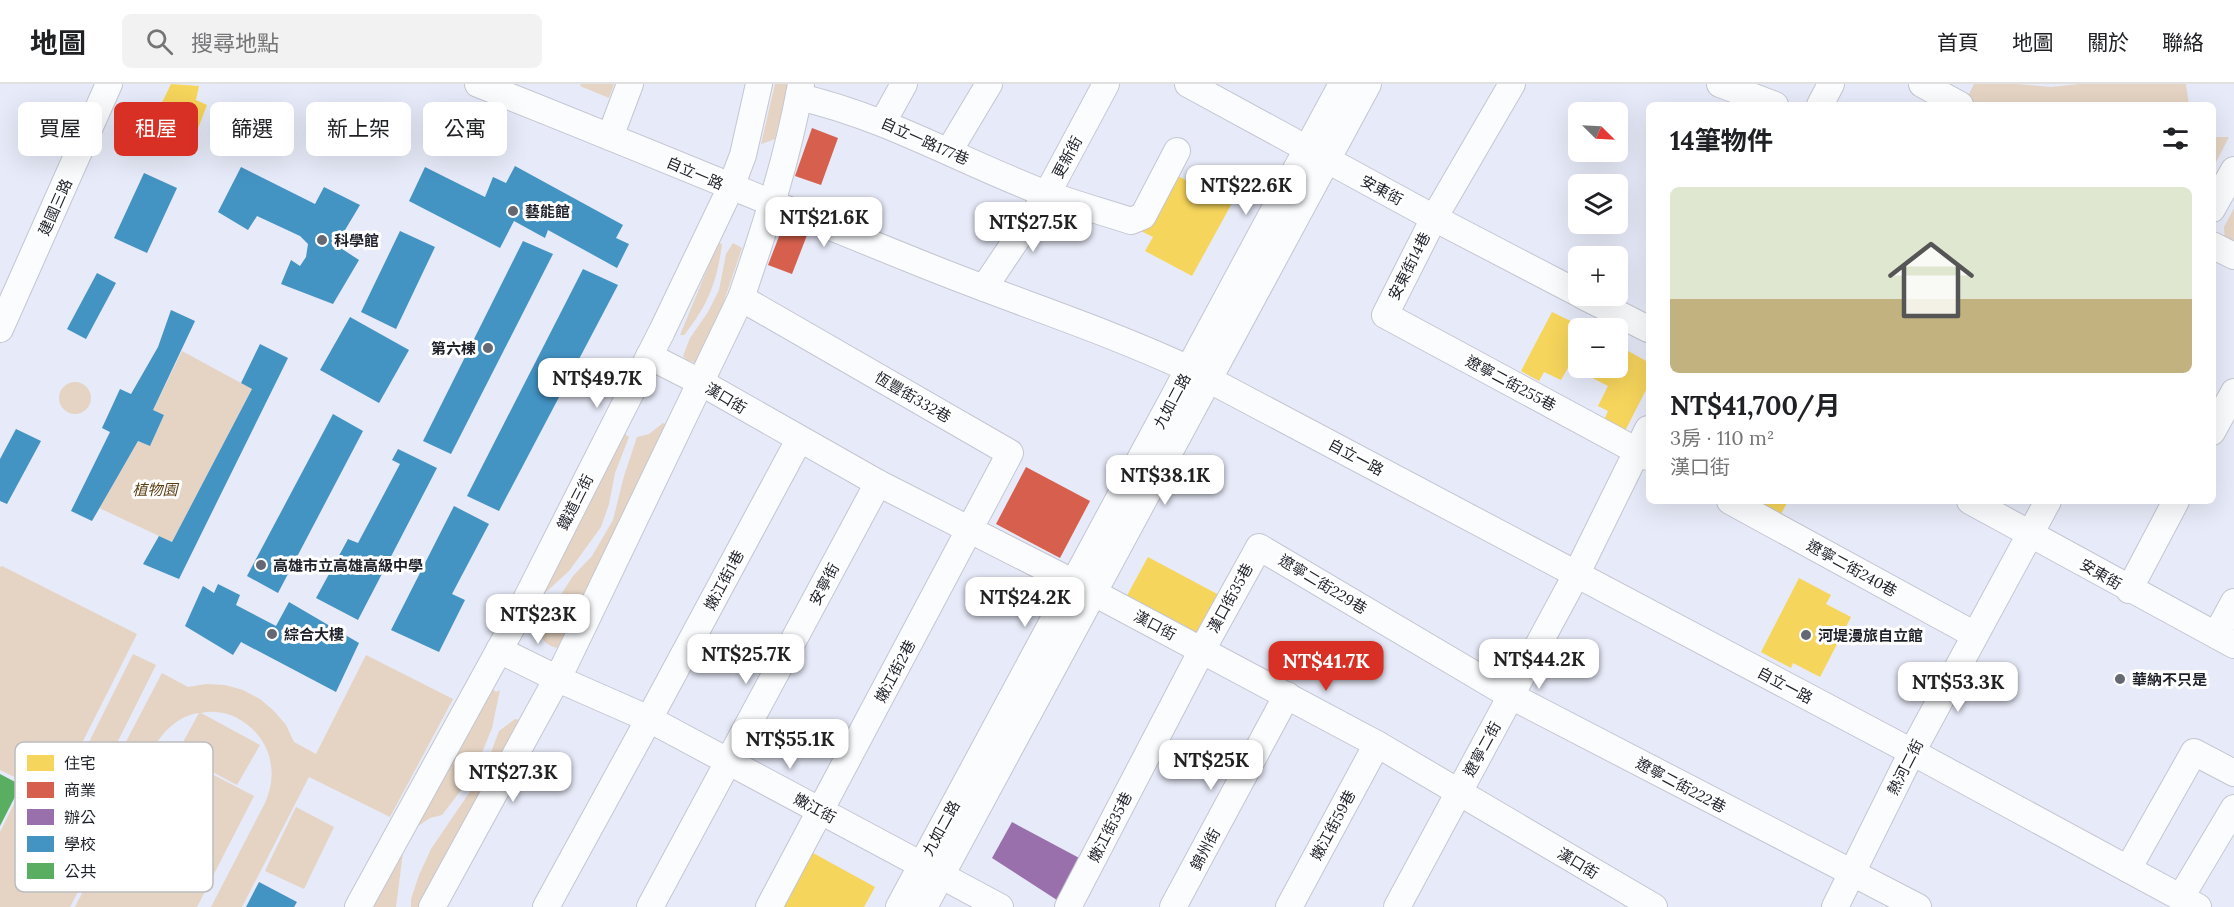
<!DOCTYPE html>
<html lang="zh-TW">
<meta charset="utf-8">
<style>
body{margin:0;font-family:Lora,"Noto Sans TC",serif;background:#f2f2f2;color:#202124;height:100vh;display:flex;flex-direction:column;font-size:22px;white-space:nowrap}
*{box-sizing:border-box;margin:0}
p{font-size:20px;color:#757577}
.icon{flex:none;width:33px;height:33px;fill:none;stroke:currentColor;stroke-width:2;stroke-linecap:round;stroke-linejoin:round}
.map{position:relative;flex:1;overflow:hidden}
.drawer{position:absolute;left:1646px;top:18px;width:570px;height:402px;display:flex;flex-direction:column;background:#fff;border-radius:9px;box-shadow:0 6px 24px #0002}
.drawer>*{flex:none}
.top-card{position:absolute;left:18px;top:18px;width:570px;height:54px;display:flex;gap:12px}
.needle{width:39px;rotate:114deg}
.tools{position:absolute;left:1568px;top:18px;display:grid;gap:12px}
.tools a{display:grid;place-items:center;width:60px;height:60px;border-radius:9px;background:#fff;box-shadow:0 6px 24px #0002;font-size:30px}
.price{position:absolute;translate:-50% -51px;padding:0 14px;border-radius:12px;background:#fff;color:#222;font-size:20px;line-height:39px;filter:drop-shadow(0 2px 3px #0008)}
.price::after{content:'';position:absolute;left:50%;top:36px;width:18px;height:14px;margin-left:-9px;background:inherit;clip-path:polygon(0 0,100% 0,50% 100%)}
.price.current{background:#d93025;color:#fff}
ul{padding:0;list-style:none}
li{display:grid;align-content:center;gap:12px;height:318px;padding:0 24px}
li+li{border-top:2px solid #e0e0e0}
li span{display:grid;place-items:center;height:186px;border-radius:9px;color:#555}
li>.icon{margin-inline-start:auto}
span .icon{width:108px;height:108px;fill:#fffc;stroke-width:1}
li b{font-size:26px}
h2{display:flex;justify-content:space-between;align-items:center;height:72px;padding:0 24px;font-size:26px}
.tag{padding:0 21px;border-radius:9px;background:#fff;box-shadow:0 6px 24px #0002;font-size:21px;line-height:54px}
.tag.current{background:#d93025;color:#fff}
header{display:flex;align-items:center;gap:36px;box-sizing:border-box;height:84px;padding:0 30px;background:#fff;border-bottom:2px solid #e0e0e0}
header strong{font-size:28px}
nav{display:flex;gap:33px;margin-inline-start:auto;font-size:21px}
.search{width:420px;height:54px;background:#f2f2f2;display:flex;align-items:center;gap:15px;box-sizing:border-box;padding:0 21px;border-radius:9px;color:#757577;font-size:22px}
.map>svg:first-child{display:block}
.green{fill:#e5d4c3}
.homes{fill:#f6d55c}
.shops{fill:#d6604d}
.offices{fill:#9970ab}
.schools{fill:#4393c3}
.public{fill:#5aae61}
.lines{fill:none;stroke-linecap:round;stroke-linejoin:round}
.minor-casing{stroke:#c4c6d1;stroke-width:28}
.minor{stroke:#fbfcfe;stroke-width:26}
.poi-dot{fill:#656772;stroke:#fff;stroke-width:2}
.labels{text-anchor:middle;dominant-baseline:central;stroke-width:6;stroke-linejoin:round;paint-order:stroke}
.street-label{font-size:15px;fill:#1f212a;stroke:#fff}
.poi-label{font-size:15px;font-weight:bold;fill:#1f212a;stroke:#fff;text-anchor:start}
.park-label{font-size:15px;font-style:italic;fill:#5b3e12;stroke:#fff}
.key{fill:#fff;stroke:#bcbcbf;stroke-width:1.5}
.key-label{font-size:16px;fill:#1f212a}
</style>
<header>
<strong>地圖</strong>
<div class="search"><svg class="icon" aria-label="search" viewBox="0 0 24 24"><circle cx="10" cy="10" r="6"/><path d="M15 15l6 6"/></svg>搜尋地點</div>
<nav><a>首頁</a><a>地圖</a><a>關於</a><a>聯絡</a></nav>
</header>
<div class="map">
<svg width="2234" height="823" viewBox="0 0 2234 823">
<rect width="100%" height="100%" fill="#e7eaf8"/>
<g class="green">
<polygon points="581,0 614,0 609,14 580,2"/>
<polygon points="775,0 788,0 775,55 761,60"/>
<polygon points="1974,0 2017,0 2051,3 2079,0 2186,0 2189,21 1975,21 1966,16"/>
<polygon points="2213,53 2229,53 2213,84 2212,53"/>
<polygon points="2234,124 2234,163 2225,159 2224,143"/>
<path d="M718,159l4,1c-5,38 -14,61 -38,91h-4z"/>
<polygon points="733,159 742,164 723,220 700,280 687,276 683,272 690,254 708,228 719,206 726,170"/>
<polygon points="182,267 252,305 172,458 99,424 138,357 150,362 164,331 153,326"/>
<circle cx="75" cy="314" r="16"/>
<path d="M663,339l5,2v5l-111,218c-13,-4 -16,-8 -16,-22l11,-7 10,-26 11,-17 19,-20 21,-36 11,-44 13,-39 12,-3z"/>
<polygon points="625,350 629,353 615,389 609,420 601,443 569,487 535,518"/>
<path d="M2,482l135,68 -60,119 31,17 -41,84 95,-181 26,14 18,-3 19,1 18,5 17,9 14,12 12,14 8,17 22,12 50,-99 87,44 -63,118 -81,-40 -67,130h-31l54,-104c5,-12 8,-24 6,-37 -3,-32 -37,-61 -70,-53l59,32 -23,40 -60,-32 22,-40c-19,2 -34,17 -44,32l-85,162h-70v-75l25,-50 -25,-12v-203z"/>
<polygon points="133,570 156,581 107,679 84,668"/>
<polygon points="489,601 496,608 500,606 492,644 481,671 468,697 442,731 430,734 418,742 410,752 403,768 396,823 369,823"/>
<polygon points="515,635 520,636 420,823 411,823 411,815 419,791 431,765 484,687 499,647"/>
<polygon points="158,662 254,712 197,823 75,823"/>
<polygon points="296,723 334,743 304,805 265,787"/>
</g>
<g class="homes">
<polygon points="171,0 199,2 196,16 207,21 193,57 153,37"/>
<polygon points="1171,88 1231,121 1192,192 1145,167 1153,153 1139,146"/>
<polygon points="1552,228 1585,244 1578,244 1578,284 1617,284 1617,261 1648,278 1648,302 1624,349 1603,338 1608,327 1598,322 1608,302 1569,282 1561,296 1544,288 1539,297 1521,287"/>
<polygon points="1757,417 1788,417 1781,430"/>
<polygon points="1148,473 1219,511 1196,555 1124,517"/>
<polygon points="1799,494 1831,511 1826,520 1851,533 1820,593 1793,579 1791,584 1761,568"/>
<polygon points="804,764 875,803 864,823 771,823"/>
</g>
<g class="shops">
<polygon points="812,44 838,54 821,101 795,92"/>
<polygon points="785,137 809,146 792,190 768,181"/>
<polygon points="1026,383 1090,417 1060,474 996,440"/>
</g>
<polygon class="offices" points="1012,738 1083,776 1060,818 992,774"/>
<g class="schools">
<polygon points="515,82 623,141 616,154 629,160 617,184 548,146 545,154 514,137 500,164 409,117 425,83 485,113 493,93 506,99"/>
<polygon points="241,83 315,120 324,103 360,121 336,161 359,176 333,220 281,200 291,176 300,182 306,173 308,160 300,152 257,132 248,146 218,128"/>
<polygon points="144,89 177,104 147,169 114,154"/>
<polygon points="400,147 435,163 396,245 361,228"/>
<polygon points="523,157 553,170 451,370 423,357"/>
<polygon points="583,185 618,201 499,427 467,412"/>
<polygon points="97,189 116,199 86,255 67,245"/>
<polygon points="171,226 195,237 153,326 164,331 150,362 138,357 92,437 71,427 110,348 102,344 120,305 131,310 158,263"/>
<polygon points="350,233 409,266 379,319 320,286"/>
<polygon points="260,260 288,274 179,495 143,480 159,452 172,458 252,305 241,299"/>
<polygon points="333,330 363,347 278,509 247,492"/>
<polygon points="16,345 41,357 7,420 0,417 0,375"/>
<polygon points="398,365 437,384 358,536 316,514 348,455 358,459 400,380 392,376"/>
<polygon points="454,422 489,440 452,510 465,516 439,568 391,546"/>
<polygon points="218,500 240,511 236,521 276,542 289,518 359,559 336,608 241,558 233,571 185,542 203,502 214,509"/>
<polygon points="259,798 297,818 294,823 246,823"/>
</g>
<polygon class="public" points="0,690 21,701 0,742"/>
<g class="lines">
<defs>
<g id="minor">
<path d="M478,0c152,60 302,123 454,184 85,34 173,62 257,101l723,383 286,155"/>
<polyline points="1188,0 1434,134 1578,209"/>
<polyline points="1512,0 1434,134 1385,231 1648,373"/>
<polyline points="1720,0 1775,21"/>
<polyline points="1922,0 1960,21"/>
<path d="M799,13c88,20 165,66 248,97 28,10 56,18 84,27l12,-5 34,-65"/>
<polyline points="1820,21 1831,0"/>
<polyline points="883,38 904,0"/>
<polyline points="610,53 630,0"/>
<polyline points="949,67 989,0"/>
<polyline points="2212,125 2234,86"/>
<polyline points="2212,161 2234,172"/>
<polyline points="984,204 1047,110 1106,0"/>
<polyline points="1583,212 1648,245"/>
<polyline points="741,214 1010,369 769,823"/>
<polyline points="0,245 109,0"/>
<polyline points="649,272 700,298 878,399 1094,509 1377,660 1654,823"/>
<polyline points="2212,348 2234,308"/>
<polyline points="1730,417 1975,551"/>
<polyline points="1970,417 2234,561"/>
<polyline points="2129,506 2176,417"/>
<polyline points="2216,551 2234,518"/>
<polyline points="499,566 558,595 649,635 1000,823"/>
<polyline points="2128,785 2194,668 2234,689"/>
<polyline points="2181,813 2234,724"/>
<polyline points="358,823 513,541 662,247 731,103 743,71 759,0"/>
<path d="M432,823l133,-243 176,-366c24,-70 47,-141 60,-214"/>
<polyline points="546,823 649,635 799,356"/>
<polyline points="650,823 878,399"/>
<polyline points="899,823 1342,0"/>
<polyline points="924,823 1368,0"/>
<polyline points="1068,823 1202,566 1259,463 1511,612 1918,823"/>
<polyline points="1173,823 1287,611"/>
<polyline points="1289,823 1377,660"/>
<polyline points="1397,823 1576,491 1648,345"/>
<polyline points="1835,823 1912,668 2048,417"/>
</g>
</defs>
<use href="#minor" class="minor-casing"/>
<use href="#minor" class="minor"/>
</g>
<g class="poi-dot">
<circle cx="513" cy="127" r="6"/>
<circle cx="322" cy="156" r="6"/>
<circle cx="488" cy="264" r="6"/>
<circle cx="261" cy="481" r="6"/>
<circle cx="272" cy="550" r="6"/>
<circle cx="1806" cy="551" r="6"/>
<circle cx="2120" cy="595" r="6"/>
</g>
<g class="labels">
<g class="street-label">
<text transform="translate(925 57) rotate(24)">自立一路177巷</text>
<text transform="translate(1067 73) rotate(-62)">更新街</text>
<text transform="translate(695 89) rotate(23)">自立一路</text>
<text transform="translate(1382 106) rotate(28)">安東街</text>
<text transform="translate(55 123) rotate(-66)">建國三路</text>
<text transform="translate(1409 182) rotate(-63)">安東街14巷</text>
<text transform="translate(1511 299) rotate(28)">遼寧二街255巷</text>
<text transform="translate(913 313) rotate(30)">恆豐街332巷</text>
<text transform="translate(726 314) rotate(31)">漢口街</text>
<text transform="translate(1172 317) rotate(-62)">九如二路</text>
<text transform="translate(1356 373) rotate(28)">自立一路</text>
<text transform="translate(575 418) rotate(-63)">鐵道三街</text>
<text transform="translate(1852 484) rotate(29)">遼寧二街240巷</text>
<text transform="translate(2101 490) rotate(30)">安東街</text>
<text transform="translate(724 496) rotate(-62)">嫩江街1巷</text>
<text transform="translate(824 500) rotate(-62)">安寧街</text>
<text transform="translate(1323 500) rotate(31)">遼寧二街229巷</text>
<text transform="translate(1230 514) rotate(-61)">漢口街35巷</text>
<text transform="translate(1155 541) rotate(28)">漢口街</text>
<text transform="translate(895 587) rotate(-62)">嫩江街2巷</text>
<text transform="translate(1785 601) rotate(28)">自立一路</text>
<text transform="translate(1482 665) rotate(-61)">遼寧二街</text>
<text transform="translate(1905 683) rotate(-63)">熱河二街</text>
<text transform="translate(1681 701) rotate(28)">遼寧二街222巷</text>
<text transform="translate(815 724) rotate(28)">嫩江街</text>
<text transform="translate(1333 741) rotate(-62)">嫩江街59巷</text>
<text transform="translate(1110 743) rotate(-63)">嫩江街35巷</text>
<text transform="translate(941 744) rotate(-61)">九如二路</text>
<text transform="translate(1205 765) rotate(-62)">錦州街</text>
<text transform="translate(1578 779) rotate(31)">漢口街</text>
</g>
<g class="poi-label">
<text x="525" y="127">藝能館</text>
<text x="334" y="156">科學館</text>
<text x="476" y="264" text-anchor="end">第六棟</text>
<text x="273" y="481">高雄市立高雄高級中學</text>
<text x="284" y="550">綜合大樓</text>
<text x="1818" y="551">河堤漫旅自立館</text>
<text x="2132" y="595">華納不只是</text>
</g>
<g class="park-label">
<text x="155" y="405">植物園</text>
</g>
</g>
<rect x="15" y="658" width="198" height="150" rx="9" class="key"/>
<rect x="27" y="671" width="27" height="16" fill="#f6d55c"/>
<rect x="27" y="698" width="27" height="16" fill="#d6604d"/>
<rect x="27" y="725" width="27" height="16" fill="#9970ab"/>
<rect x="27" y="752" width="27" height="16" fill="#4393c3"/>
<rect x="27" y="779" width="27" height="16" fill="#5aae61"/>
<g class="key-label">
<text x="64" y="685">住宅</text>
<text x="64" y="712">商業</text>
<text x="64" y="739">辦公</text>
<text x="64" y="766">學校</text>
<text x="64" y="793">公共</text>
</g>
</svg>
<div class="tools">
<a><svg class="needle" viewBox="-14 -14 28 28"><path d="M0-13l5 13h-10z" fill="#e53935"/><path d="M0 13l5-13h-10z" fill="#757577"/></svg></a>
<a><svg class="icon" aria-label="layers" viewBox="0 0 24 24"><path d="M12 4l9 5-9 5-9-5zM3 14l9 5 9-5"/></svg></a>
<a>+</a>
<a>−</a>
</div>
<b class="price" style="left:1246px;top:132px">NT$22.6K</b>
<b class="price" style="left:824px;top:164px">NT$21.6K</b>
<b class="price" style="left:1033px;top:169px">NT$27.5K</b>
<b class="price" style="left:597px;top:325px">NT$49.7K</b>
<b class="price" style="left:1165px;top:422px">NT$38.1K</b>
<b class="price" style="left:1025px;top:544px">NT$24.2K</b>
<b class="price" style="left:538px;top:561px">NT$23K</b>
<b class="price" style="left:746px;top:601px">NT$25.7K</b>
<b class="price" style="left:1539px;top:606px">NT$44.2K</b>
<b class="price current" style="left:1326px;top:608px">NT$41.7K</b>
<b class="price" style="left:1958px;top:629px">NT$53.3K</b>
<b class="price" style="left:790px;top:686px">NT$55.1K</b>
<b class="price" style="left:1211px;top:707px">NT$25K</b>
<b class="price" style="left:513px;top:719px">NT$27.3K</b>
<div class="top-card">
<a class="tag">買屋</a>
<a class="tag current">租屋</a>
<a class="tag">篩選</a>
<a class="tag">新上架</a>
<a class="tag">公寓</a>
</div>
<section class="drawer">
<h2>14筆物件<svg class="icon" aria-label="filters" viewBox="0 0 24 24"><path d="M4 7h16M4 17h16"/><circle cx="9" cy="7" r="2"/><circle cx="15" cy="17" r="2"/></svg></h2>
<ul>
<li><span style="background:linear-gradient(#dfe7d0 60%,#c2b280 0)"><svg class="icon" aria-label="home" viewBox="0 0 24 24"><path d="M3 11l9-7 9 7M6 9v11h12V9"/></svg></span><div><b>NT$41,700/月</b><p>3房 · 110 m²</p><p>漢口街</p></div></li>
</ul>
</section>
</div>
